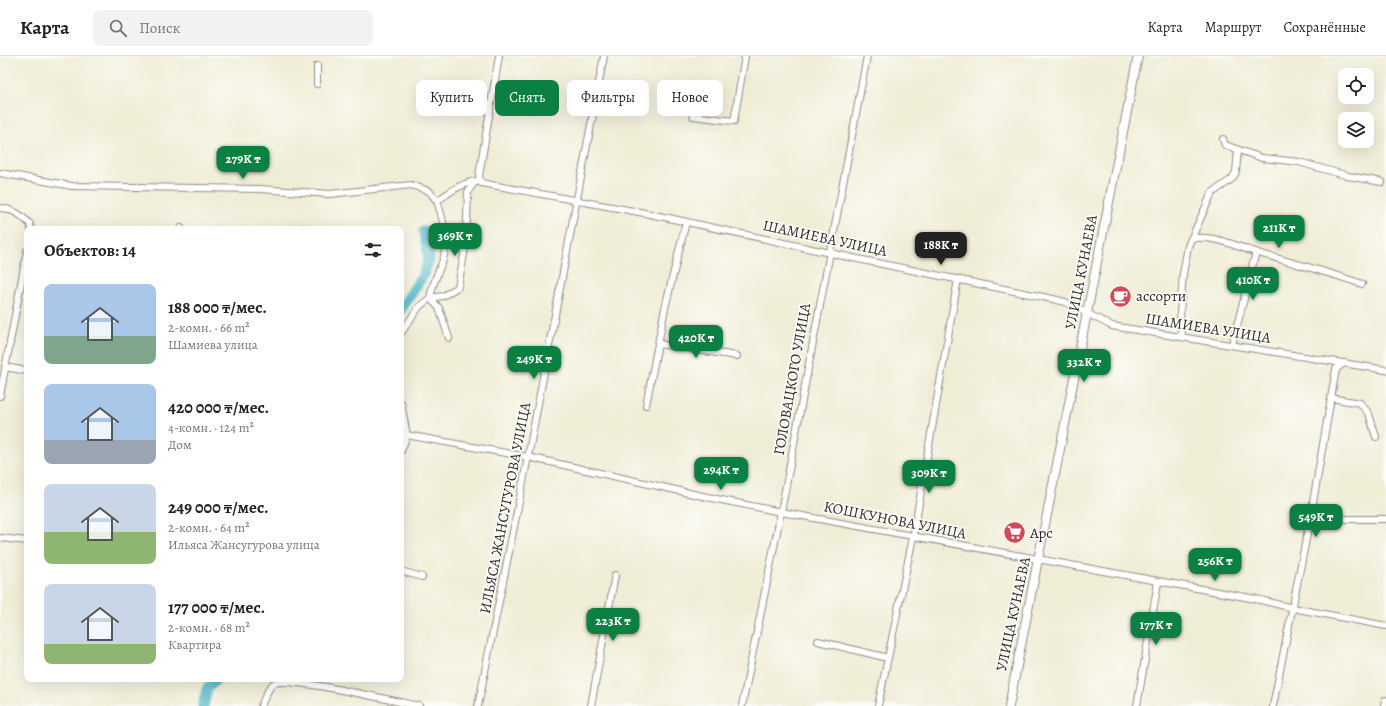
<!DOCTYPE html>
<html lang="ru">
<meta charset="utf-8">
<style>
body{margin:0;font-family:Alegreya,serif;background:#f2f2f2;color:#222;height:100vh;display:flex;flex-direction:column;font-size:15px;white-space:nowrap}
*{box-sizing:border-box;margin:0}
p{font-size:13px;color:#767676}
.icon{flex:none;width:22px;height:22px;fill:none;stroke:currentColor;stroke-width:2;stroke-linecap:round;stroke-linejoin:round}
.map{position:relative;flex:1;overflow:hidden}
.side{position:absolute;left:24px;top:170px;width:380px;height:456px;display:flex;flex-direction:column;background:#fff;border-radius:8px;box-shadow:0 4px 16px #0002}
.side>*{flex:none}
.hud{position:absolute;left:416px;top:24px;width:380px;height:36px;display:flex;gap:8px}
.tools{position:absolute;left:1338px;top:12px;display:grid;gap:8px}
.tools a{display:grid;place-items:center;width:36px;height:36px;border-radius:8px;background:#fff;box-shadow:0 4px 16px #0002;font-size:20px}
.price{position:absolute;translate:-50% -34px;padding:0 9px;border-radius:8px;background:#0b8043;color:#fff;font-size:13px;line-height:26px;filter:drop-shadow(0 1px 2px #0008)}
.price::after{content:'';position:absolute;left:50%;top:24px;width:12px;height:9px;margin-left:-6px;background:inherit;clip-path:polygon(0 0,100% 0,50% 100%)}
.price.current{background:#222;color:#fff}
ul{padding:0;list-style:none}
li{display:flex;align-items:center;gap:12px;height:100px;padding:0 20px}
li span{display:grid;place-items:center;flex:none;width:112px;height:80px;border-radius:8px;color:#555}
li>.icon{margin-inline-start:auto}
span .icon{width:48px;height:48px;fill:#fffc;stroke-width:1}
li b{font-size:17px}
h2{display:flex;justify-content:space-between;align-items:center;height:48px;padding:0 20px;font-size:17px}
.chip{padding:0 14px;border-radius:8px;background:#fff;box-shadow:0 4px 16px #0002;font-size:14px;line-height:36px}
.chip.current{background:#0b8043;color:#fff}
header{display:flex;align-items:center;gap:24px;box-sizing:border-box;height:56px;padding:0 20px;background:#fff;border-bottom:1px solid #e0e0e0}
header strong{font-size:19px}
nav{display:flex;gap:22px;margin-inline-start:auto;font-size:14px}
.search{width:280px;height:36px;background:#f2f2f2;display:flex;align-items:center;gap:10px;box-sizing:border-box;padding:0 14px;border-radius:8px;color:#767676;font-size:15px}
.map>svg:first-child{display:block}
.lines{fill:none;stroke-linecap:round;stroke-linejoin:round}
.river{stroke:#4ab5c7;stroke-width:11}
.minor-casing{stroke:#8e8c81;stroke-width:8}
.major-casing{stroke:#8e8c81;stroke-width:10}
.minor{stroke:#fff;stroke-width:6}
.major{stroke:#fff;stroke-width:8}
.labels{text-anchor:middle;dominant-baseline:central;stroke-width:3.5;stroke-linejoin:round;paint-order:stroke}
.street-label{font-size:15px;fill:#2b2b2b;stroke:#fdfcf7}
.poi-label{font-size:15px;fill:#2b2b2b;stroke:#fdfcf7;text-anchor:start}
</style>
<header>
<strong>Карта</strong>
<div class="search"><svg class="icon" aria-label="search" viewBox="0 0 24 24"><circle cx="10" cy="10" r="6"/><path d="M15 15l6 6"/></svg>Поиск</div>
<nav><a>Карта</a><a>Маршрут</a><a>Сохранённые</a></nav>
</header>
<div class="map">
<svg width="1386" height="650" viewBox="0 0 1386 650">
<rect width="100%" height="100%" fill="#fdfcf7"/>
<filter id="ink" filterUnits="userSpaceOnUse"><feTurbulence type="fractalNoise" baseFrequency=".025" numOctaves="2"/><feDisplacementMap in="SourceGraphic" scale="8" xChannelSelector="R" yChannelSelector="G"/><feConvolveMatrix kernelMatrix="1 2 1 2 8 2 1 2 1" color-interpolation-filters="sRGB"/></filter>
<filter id="wash" filterUnits="userSpaceOnUse"><feTurbulence type="fractalNoise" baseFrequency=".012" numOctaves="4" result="noise"/><feDisplacementMap in="SourceGraphic" scale="16" xChannelSelector="R" yChannelSelector="G"/><feGaussianBlur stdDeviation="0.9" result="paint"/><feColorMatrix in="noise" values="0 0 0 0 0 0 0 0 0 0 0 0 0 0 0 0 0 1.4 0 .05"/><feComposite in="paint" operator="in"/></filter>
<g filter="url(#wash)">
<rect width="100%" height="100%" fill="#f0edd7"/>
<g class="lines">
<g class="river">
<polyline points="401,253 423,219 429,203 424,175"/>
<polyline points="203,650 207,633 216,623"/>
</g>
</g>
</g>
<g filter="url(#ink)">
<g class="lines">
<defs>
<g id="minor">
<polyline points="499,0 479,120 481,127 650,158 853,202 1053,243 1065,246 1112,270 1386,314"/>
<polyline points="317,28 317,10"/>
<polyline points="693,60 734,65 745,0"/>
<polyline points="1223,83 1225,89 1262,102 1299,106 1348,120 1382,126"/>
<path d="M0,117l72,13 188,3 70,5 81,-9 18,6 8,10c13,-9 24,-18 40,-20"/>
<path d="M437,145c6,17 12,40 6,59 -5,12 -11,25 -13,38l9,10 10,30"/>
<path d="M0,152c13,1 21,7 30,16l1,5"/>
<polyline points="181,173 181,172"/>
<polyline points="302,173 302,172"/>
<path d="M1193,182c24,-2 42,8 65,15 35,10 70,19 104,31"/>
<polyline points="401,277 419,251 430,242 443,240 458,231 466,187 468,136 473,128 478,125"/>
<polyline points="1182,281 1180,257 1183,218 1188,190 1212,137 1232,123 1236,116 1238,94"/>
<polyline points="658,288 737,300"/>
<polyline points="1232,289 1256,196"/>
<polyline points="5,311 27,315"/>
<polyline points="0,340 27,195"/>
<polyline points="1331,342 1360,347 1369,358 1376,381"/>
<polyline points="401,347 407,380 401,395"/>
<polyline points="646,349 665,252 686,166"/>
<polyline points="401,378 528,401 707,441 781,456 1256,543 1293,552 1386,570"/>
<polyline points="1311,458 1344,463 1386,463"/>
<polyline points="0,482 27,485"/>
<polyline points="401,515 422,521"/>
<polyline points="818,585 888,602"/>
<path d="M261,650c3,-6 6,-17 12,-22 12,-9 125,18 146,22"/>
<polyline points="478,650 528,401 604,0"/>
<polyline points="591,650 615,519"/>
<polyline points="742,650 781,456 867,0"/>
<polyline points="878,650 913,481 958,223"/>
<polyline points="1137,650 1158,526"/>
<polyline points="1273,650 1311,458 1336,313 1344,307"/>
<polyline points="1384,650 1385,644"/>
</g>
<polyline id="major" points="1009,650 1138,0"/>
</defs>
<use href="#minor" class="minor-casing"/>
<use href="#major" class="major-casing"/>
<use href="#minor" class="minor"/>
<use href="#major" class="major"/>
</g>
</g>
<defs>
<symbol id="cafe-disc" viewBox="-11 -11 22 22"><circle r="9.5" fill="#d1495b" stroke="#fdfcf7"/><path d="M-5.5-4.5H6V0H3Q3 3.5 0 3.5H-2.5Q-5.5 3.5-5.5 0ZM3-3.2v2h1.7v-2ZM-6 4.5H4V6H-6Z" fill="#fff"/></symbol>
<symbol id="supermarket-disc" viewBox="-11 -11 22 22"><circle r="9.5" fill="#d1495b" stroke="#fdfcf7"/><path d="M-6-5.5h2.5l.6 2H6L4.5 2H-2.5L-4.4-4H-6ZM-1.5 3.2a1.3 1.3 0 1 0 .1 0ZM3 3.2a1.3 1.3 0 1 0 .1 0Z" fill="#fff"/></symbol>
</defs>
<g fill-rule="evenodd">
<use href="#cafe-disc" x="1108" y="228" width="25" height="25"/>
<use href="#supermarket-disc" x="1002" y="464" width="25" height="25"/>
</g>
<g class="labels">
<g class="street-label">
<text transform="translate(825 182) rotate(12)">ШАМИЕВА УЛИЦА</text>
<text transform="translate(1081 216) rotate(-79)">УЛИЦА КУНАЕВА</text>
<text transform="translate(1208 272) rotate(9)">ШАМИЕВА УЛИЦА</text>
<text transform="translate(792 323) rotate(-80)">ГОЛОВАЦКОГО УЛИЦА</text>
<text transform="translate(505 452) rotate(-79)">ИЛЬЯСА ЖАНСУГУРОВА УЛИЦА</text>
<text transform="translate(895 464) rotate(11)">КОШКУНОВА УЛИЦА</text>
<text transform="translate(1013 558) rotate(-78)">УЛИЦА КУНАЕВА</text>
</g>
<g class="poi-label">
<text x="1136" y="240">ассорти</text>
<text x="1030" y="477">Арс</text>
</g>
</g>
</svg>
<div class="tools">
<a><svg class="icon" aria-label="locate" viewBox="0 0 24 24"><circle cx="12" cy="12" r="6"/><path d="M12 2v4M12 18v4M2 12h4M18 12h4"/></svg></a>
<a><svg class="icon" aria-label="layers" viewBox="0 0 24 24"><path d="M12 4l9 5-9 5-9-5zM3 14l9 5 9-5"/></svg></a>
</div>
<b class="price" style="left:243px;top:124px">279K ₸</b>
<b class="price" style="left:1279px;top:193px">211K ₸</b>
<b class="price" style="left:455px;top:201px">369K ₸</b>
<b class="price current" style="left:941px;top:210px">188K ₸</b>
<b class="price" style="left:1253px;top:245px">410K ₸</b>
<b class="price" style="left:696px;top:303px">420K ₸</b>
<b class="price" style="left:534px;top:324px">249K ₸</b>
<b class="price" style="left:1084px;top:327px">332K ₸</b>
<b class="price" style="left:721px;top:435px">294K ₸</b>
<b class="price" style="left:929px;top:438px">309K ₸</b>
<b class="price" style="left:1316px;top:482px">549K ₸</b>
<b class="price" style="left:1215px;top:526px">256K ₸</b>
<b class="price" style="left:613px;top:586px">223K ₸</b>
<b class="price" style="left:1156px;top:590px">177K ₸</b>
<div class="hud">
<a class="chip">Купить</a>
<a class="chip current">Снять</a>
<a class="chip">Фильтры</a>
<a class="chip">Новое</a>
</div>
<section class="side">
<h2>Объектов: 14<svg class="icon" aria-label="filters" viewBox="0 0 24 24"><path d="M4 7h16M4 17h16"/><circle cx="9" cy="7" r="2"/><circle cx="15" cy="17" r="2"/></svg></h2>
<ul>
<li><span style="background:linear-gradient(#a9c7e8 65%,#7fa58c 0)"><svg class="icon" aria-label="home" viewBox="0 0 24 24"><path d="M3 11l9-7 9 7M6 9v11h12V9"/></svg></span><div><b>188 000 ₸/мес.</b><p>2-комн. · 66 m²</p><p>Шамиева улица</p></div></li>
<li><span style="background:linear-gradient(#a9c7e8 70%,#9aa5b1 0)"><svg class="icon" aria-label="home" viewBox="0 0 24 24"><path d="M3 11l9-7 9 7M6 9v11h12V9"/></svg></span><div><b>420 000 ₸/мес.</b><p>4-комн. · 124 m²</p><p>Дом</p></div></li>
<li><span style="background:linear-gradient(#c9d6e8 60%,#8fb573 0)"><svg class="icon" aria-label="home" viewBox="0 0 24 24"><path d="M3 11l9-7 9 7M6 9v11h12V9"/></svg></span><div><b>249 000 ₸/мес.</b><p>2-комн. · 64 m²</p><p>Ильяса Жансугурова улица</p></div></li>
<li><span style="background:linear-gradient(#c9d6e8 75%,#8fb573 0)"><svg class="icon" aria-label="home" viewBox="0 0 24 24"><path d="M3 11l9-7 9 7M6 9v11h12V9"/></svg></span><div><b>177 000 ₸/мес.</b><p>2-комн. · 68 m²</p><p>Квартира</p></div></li>
</ul>
</section>
</div>
